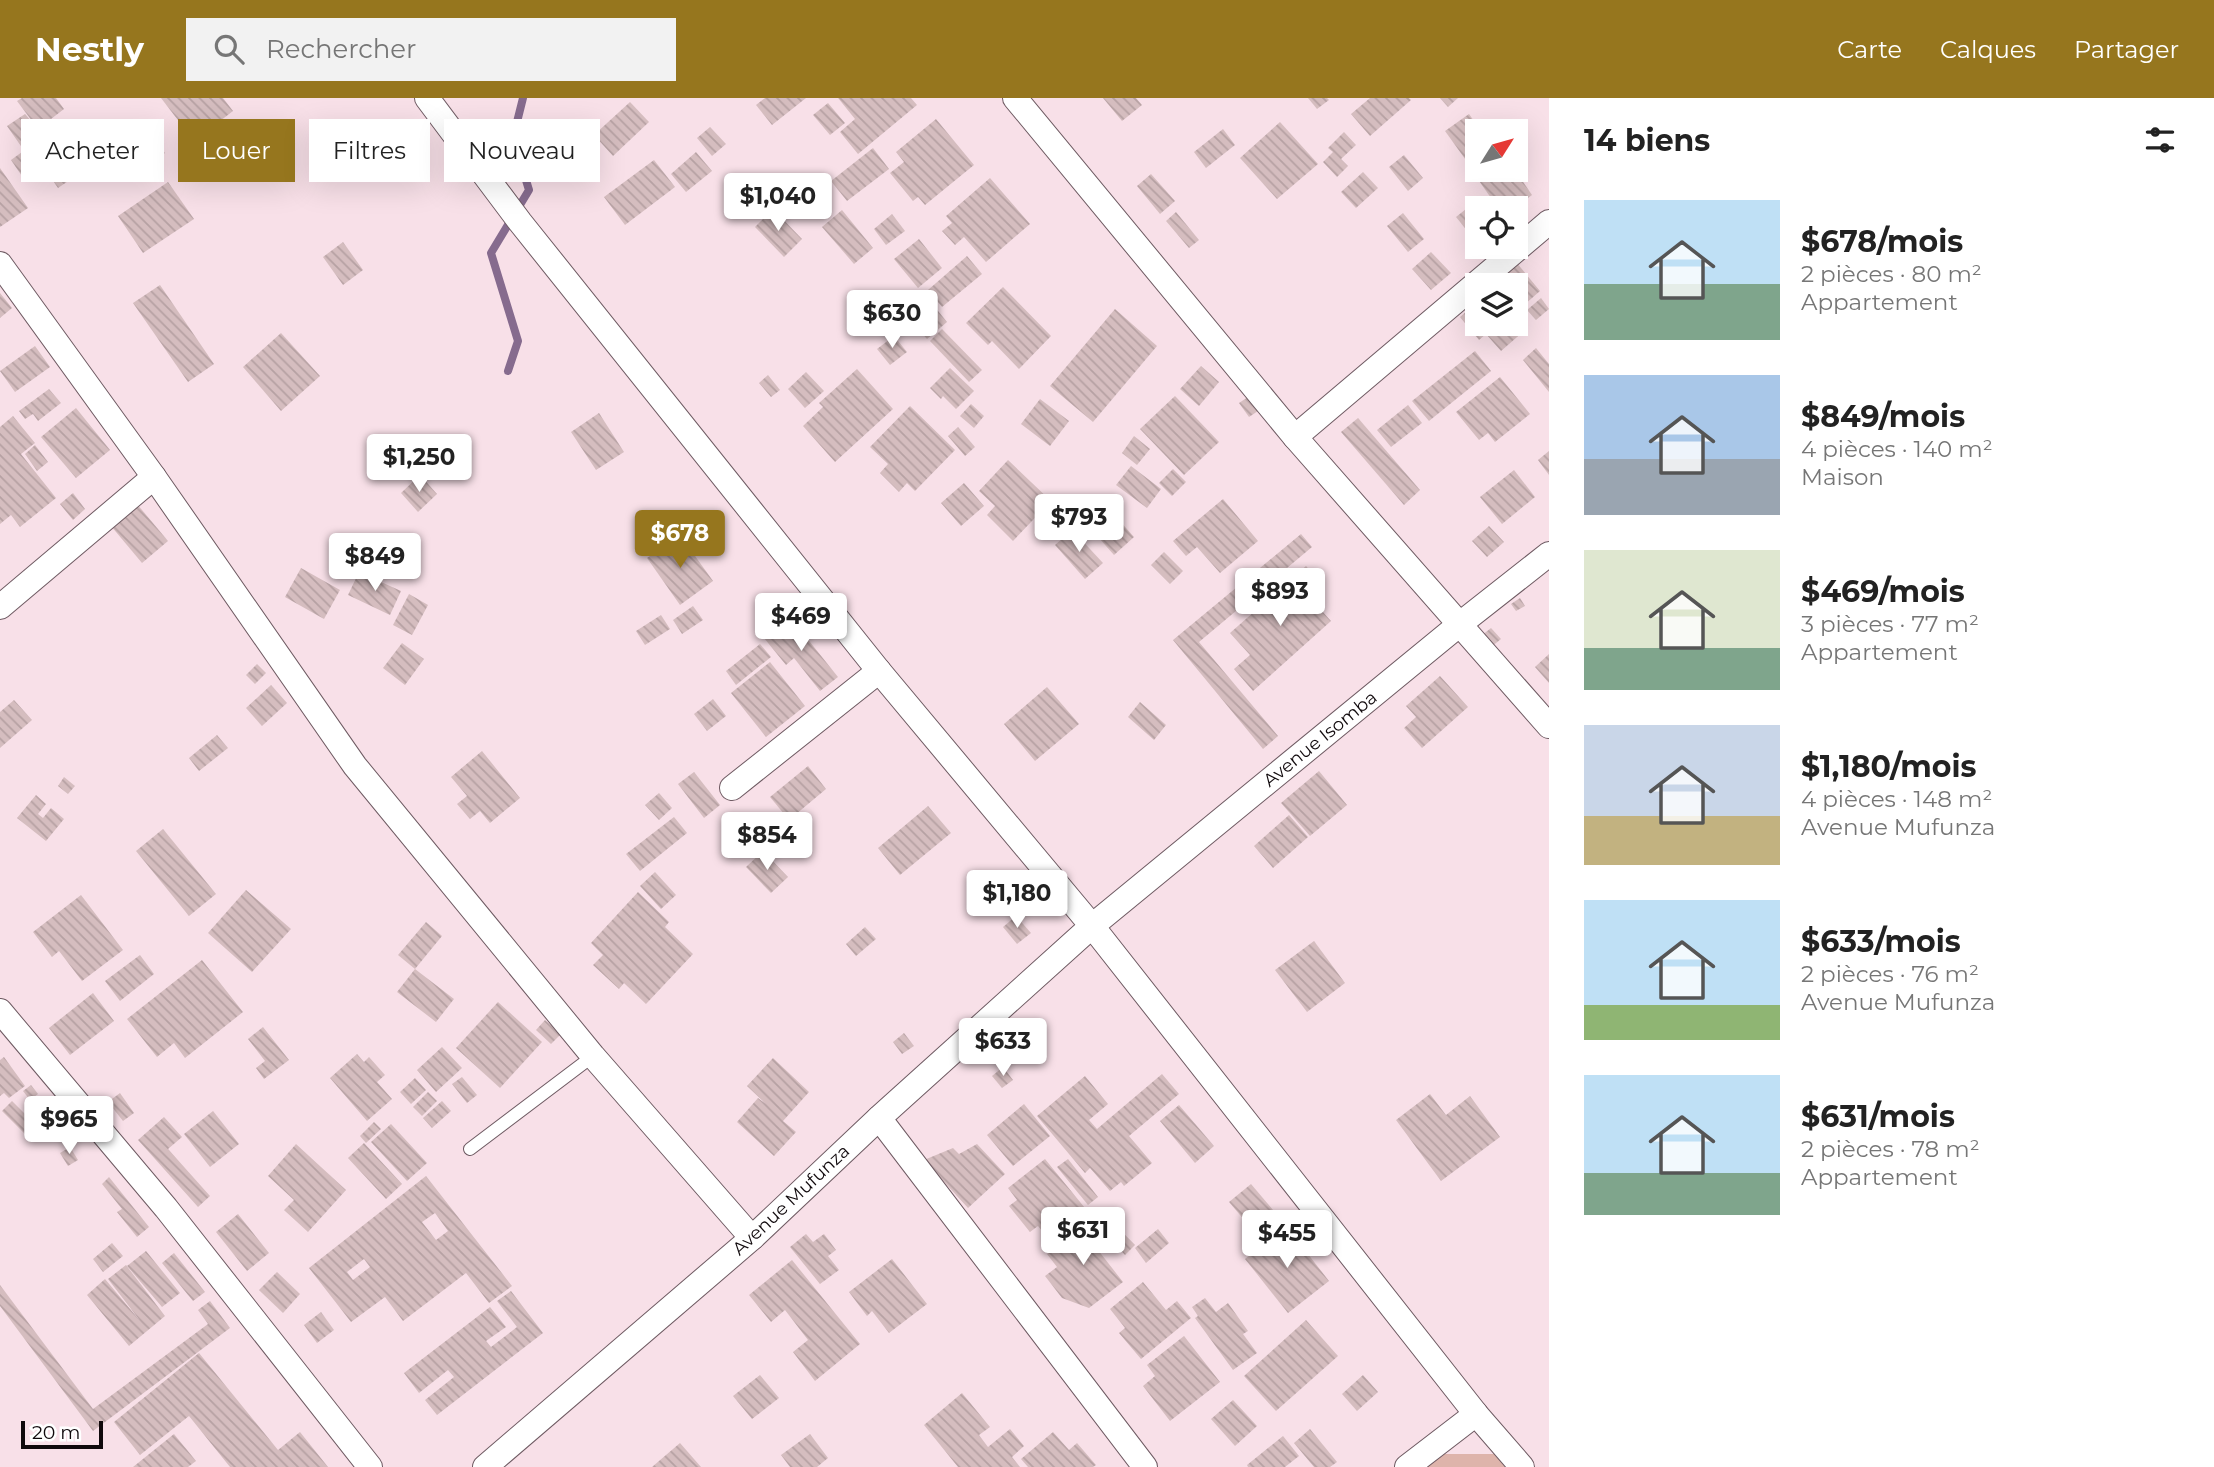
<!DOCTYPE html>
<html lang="fr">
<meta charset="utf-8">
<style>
body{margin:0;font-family:Montserrat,sans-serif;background:#f2f2f2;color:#222;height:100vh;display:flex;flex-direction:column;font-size:26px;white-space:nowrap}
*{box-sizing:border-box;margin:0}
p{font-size:23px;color:#767676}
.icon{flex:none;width:38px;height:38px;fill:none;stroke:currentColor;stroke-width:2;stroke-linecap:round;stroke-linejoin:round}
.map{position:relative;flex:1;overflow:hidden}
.panel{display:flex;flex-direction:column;background:#fff;width:665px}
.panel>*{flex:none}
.banner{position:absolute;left:21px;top:21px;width:665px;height:63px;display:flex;gap:14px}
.needle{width:46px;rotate:53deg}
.fabs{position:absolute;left:1465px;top:21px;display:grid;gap:14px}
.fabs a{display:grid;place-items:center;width:63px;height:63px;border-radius:0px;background:#fff;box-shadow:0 7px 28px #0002;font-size:35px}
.scale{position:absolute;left:21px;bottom:18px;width:82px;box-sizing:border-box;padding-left:7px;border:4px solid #10090c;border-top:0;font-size:19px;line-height:24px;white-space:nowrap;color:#10090c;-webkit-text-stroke:5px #fff;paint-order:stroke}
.price{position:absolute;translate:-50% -60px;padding:0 16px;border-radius:7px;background:#fff;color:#222;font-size:23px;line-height:46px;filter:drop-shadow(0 2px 4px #0008)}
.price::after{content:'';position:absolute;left:50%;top:42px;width:21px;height:16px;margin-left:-10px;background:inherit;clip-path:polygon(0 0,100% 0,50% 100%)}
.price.on{background:#96761e;color:#fff}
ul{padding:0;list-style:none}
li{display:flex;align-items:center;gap:21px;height:175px;padding:0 35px}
li span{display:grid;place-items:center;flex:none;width:196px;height:140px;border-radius:0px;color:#555}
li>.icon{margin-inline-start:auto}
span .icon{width:84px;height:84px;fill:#fffc;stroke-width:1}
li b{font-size:30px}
h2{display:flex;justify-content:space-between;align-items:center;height:84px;padding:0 35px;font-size:30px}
.chip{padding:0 24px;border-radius:0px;background:#fff;box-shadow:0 7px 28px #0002;font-size:24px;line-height:63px}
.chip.on{background:#96761e;color:#fff}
header{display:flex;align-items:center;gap:42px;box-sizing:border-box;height:98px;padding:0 35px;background:#96761e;color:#fff}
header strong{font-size:33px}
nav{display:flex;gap:38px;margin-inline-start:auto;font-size:24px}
.search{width:490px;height:63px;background:#f2f2f2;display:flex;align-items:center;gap:18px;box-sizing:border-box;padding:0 24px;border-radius:0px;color:#767676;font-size:26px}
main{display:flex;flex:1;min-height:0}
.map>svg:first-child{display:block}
.pitch{fill:#deb4ab}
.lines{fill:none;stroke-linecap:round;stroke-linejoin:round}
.stream{stroke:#866b8e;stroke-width:8}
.building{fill:url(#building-back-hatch);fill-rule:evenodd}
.service-casing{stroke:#6e5a62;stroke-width:14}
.minor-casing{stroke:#6e5a62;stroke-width:26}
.service{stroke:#fff;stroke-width:12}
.minor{stroke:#fff;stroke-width:24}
.labels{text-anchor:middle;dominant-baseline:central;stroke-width:5;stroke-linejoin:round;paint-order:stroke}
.street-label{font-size:18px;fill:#10090c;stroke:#fff}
</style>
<header>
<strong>Nestly</strong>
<div class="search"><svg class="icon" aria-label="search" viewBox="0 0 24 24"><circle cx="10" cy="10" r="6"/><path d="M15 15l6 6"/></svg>Rechercher</div>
<nav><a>Carte</a><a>Calques</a><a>Partager</a></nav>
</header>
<main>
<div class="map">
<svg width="1549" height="1369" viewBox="0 0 1549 1369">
<defs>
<pattern id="building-back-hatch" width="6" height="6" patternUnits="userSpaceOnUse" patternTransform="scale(1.75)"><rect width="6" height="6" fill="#d5bdbf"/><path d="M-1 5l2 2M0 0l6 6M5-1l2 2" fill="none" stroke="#b6a1a3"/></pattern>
</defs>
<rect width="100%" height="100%" fill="#f8e0e8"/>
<polygon class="pitch" points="1442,1356 1495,1356 1505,1369 1425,1369"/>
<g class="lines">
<polyline class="stream" points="508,273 518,243 491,155 529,92 513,40 523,0"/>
</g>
<g class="building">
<polygon points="22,0 56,0 64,11 51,21 74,53 41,77 7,28 25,16 38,31 17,3"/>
<polygon points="161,0 223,0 233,13 194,43"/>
<polygon points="765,0 806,0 772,27 756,7"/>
<polygon points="838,0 911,0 917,7 858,56 840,34 855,21"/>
<polygon points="1103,0 1136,0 1142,7 1122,23"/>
<polygon points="1308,0 1327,0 1329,2 1317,11"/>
<polygon points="1370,0 1409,0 1411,2 1370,38 1351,16"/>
<polygon points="1440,0 1458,0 1448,9"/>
<polygon points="630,4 649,24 613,58 594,37"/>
<polygon points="828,5 845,25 830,37 813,17"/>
<polygon points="1469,16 1481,33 1477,33 1477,59 1468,65 1445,33"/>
<polygon points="936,21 974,67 925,107 918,99 913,103 890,75 904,64 896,54"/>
<polygon points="1280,24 1318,66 1277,101 1240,60"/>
<polygon points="710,29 726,46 712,58 697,40"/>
<polygon points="1223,31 1235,47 1206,70 1194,54"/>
<polygon points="148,34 165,55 131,81 115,59"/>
<polygon points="1344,34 1356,47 1341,61 1348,68 1337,79 1323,64 1333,54 1328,50"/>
<polygon points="873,50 889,71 847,103 831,83"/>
<polygon points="22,54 37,76 26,84 11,62"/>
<polygon points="696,54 712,73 686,94 671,76"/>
<polygon points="1404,57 1423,80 1408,93 1389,69"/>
<polygon points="68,59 80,75 58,90 47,74"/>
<polygon points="654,62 675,89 625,127 604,99"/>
<polygon points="0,70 28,110 0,129"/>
<polygon points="1490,72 1515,72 1532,97 1514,110 1498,110 1477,80"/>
<polygon points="1363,74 1378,90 1356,110 1341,94"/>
<polygon points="1151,76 1175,103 1160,116 1137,88"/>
<polygon points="990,80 1030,126 986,164 964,139 955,147 942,133 952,125 946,118"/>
<polygon points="168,84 194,121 143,155 118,118"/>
<polygon points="773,111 802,141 784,159 755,129"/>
<polygon points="1466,111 1477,124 1477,145 1456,119"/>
<polygon points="842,112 873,150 854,166 822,129"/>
<polygon points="1176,114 1199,142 1189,150 1166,123"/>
<polygon points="1403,115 1424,141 1408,154 1387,128"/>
<polygon points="892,116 905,133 886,147 874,131"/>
<polygon points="919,141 942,170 918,190 894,161"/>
<polygon points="343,144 363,172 343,187 323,159"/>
<polygon points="1431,154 1451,175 1431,192 1412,171"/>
<polygon points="967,158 982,176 942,209 928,192"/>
<polygon points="1516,164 1540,193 1516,214 1516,187 1494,187 1492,185"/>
<polygon points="160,187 214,266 188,284 133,205"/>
<polygon points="1003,189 1051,238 1019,271 992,243 988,247 966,225"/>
<polygon points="0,195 12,210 0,220"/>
<polygon points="1541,200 1549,211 1536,222 1527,212"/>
<polygon points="1477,204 1477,226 1516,226 1516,223 1524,233 1501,253 1486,236 1479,242 1460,219"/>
<polygon points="934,208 947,224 927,241 913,225"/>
<polygon points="1115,211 1157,248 1093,324 1050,288"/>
<polygon points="942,231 982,272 969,284 930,243"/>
<polygon points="281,235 320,278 281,313 243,269"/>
<polygon points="894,238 907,254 890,267 877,251"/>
<polygon points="35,248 50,269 15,294 0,273"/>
<polygon points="1536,250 1549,266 1549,294 1523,262"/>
<polygon points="1475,253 1491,273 1429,323 1412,303"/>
<polygon points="1201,268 1219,284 1199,308 1180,291"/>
<polygon points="950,270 974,293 956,311 943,298 941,301 930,290"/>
<polygon points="857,271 893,311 835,364 803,328 823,309 819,305"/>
<polygon points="806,274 824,293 805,310 788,291"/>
<polygon points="768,277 780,292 771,299 759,285"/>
<polygon points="1500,279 1530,316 1495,344 1488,335 1479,342 1456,314"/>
<polygon points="49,291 61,305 38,323 33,316 25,321 19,313"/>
<polygon points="1254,295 1264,309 1249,319 1239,305"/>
<polygon points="1175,298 1219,344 1184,377 1140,331"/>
<polygon points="1040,301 1069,323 1050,348 1021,326"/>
<polygon points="971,306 984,318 974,330 960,318"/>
<polygon points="1408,307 1422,325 1391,349 1377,332"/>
<polygon points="910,308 955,352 915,393 907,385 899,394 880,375 888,366 870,349"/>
<polygon points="76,310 110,352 76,380 41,339"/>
<polygon points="599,315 624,354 596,372 571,334"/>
<polygon points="13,318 35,345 21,356 56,400 20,429 11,417 0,426 0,329"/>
<polygon points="1358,320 1420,392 1404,407 1341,334"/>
<polygon points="958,329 975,349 965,358 948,338"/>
<polygon points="1134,338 1150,351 1137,367 1122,355"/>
<polygon points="35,347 48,364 37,373 25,356"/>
<polygon points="1549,353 1549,377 1538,362"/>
<polygon points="1008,362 1051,403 1013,443 987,417 995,408 979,393"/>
<polygon points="1131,368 1161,391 1147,410 1116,387"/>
<polygon points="1173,371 1186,384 1172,398 1159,385"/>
<polygon points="1514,372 1535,399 1502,426 1480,399"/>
<polygon points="420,377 437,396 418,414 401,395"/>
<polygon points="964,385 984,408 961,428 941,405"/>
<polygon points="73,395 85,411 73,422 60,406"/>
<polygon points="1223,401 1258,443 1220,475 1197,449 1186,458 1173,443"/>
<polygon points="1102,403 1134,439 1114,457 1082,421"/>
<polygon points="137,406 168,443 142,465 111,428"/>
<polygon points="1489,428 1504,444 1487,459 1472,443"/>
<polygon points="1072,432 1103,465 1085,481 1055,447"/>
<polygon points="1301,436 1312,449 1199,544 1278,638 1263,651 1173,542"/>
<polygon points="680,437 713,483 680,507 647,460"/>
<polygon points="1164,454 1183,473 1170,486 1151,467"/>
<polygon points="1306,468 1324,489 1311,501 1331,523 1253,593 1234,571 1250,557 1230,535"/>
<polygon points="301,470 340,492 324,521 285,499"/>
<polygon points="359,474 401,493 390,517 348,497"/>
<polygon points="409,496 428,507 412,537 393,527"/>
<polygon points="1520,500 1525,508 1516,513 1511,506"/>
<polygon points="693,508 703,522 682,536 673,522"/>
<polygon points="661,517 670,531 645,547 636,533"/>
<polygon points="790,519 838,579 820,593 794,560 786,567 764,540"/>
<polygon points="1491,530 1501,541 1490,550 1481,538"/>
<polygon points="402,545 424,561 405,587 383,570"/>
<polygon points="760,546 771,559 736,587 726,573"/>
<polygon points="1549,556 1549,585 1535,569"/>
<polygon points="770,564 805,608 766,639 731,595"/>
<polygon points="257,566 266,575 255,586 246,577"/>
<polygon points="1440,578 1468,609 1422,650 1404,630 1416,619 1406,608"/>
<polygon points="271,587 287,605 262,628 246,610"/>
<polygon points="1047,589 1079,626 1035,663 1004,626"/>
<polygon points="713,601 726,618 707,633 694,616"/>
<polygon points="14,602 32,622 0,650 0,614"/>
<polygon points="1140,604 1166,627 1154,642 1128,619"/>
<polygon points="217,637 228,650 199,673 189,660"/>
<polygon points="482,653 520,700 490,725 480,713 470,721 457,706 467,698 451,679"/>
<polygon points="808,668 826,691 789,722 770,699"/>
<polygon points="1319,673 1347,707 1310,738 1281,705"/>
<polygon points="694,674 720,707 704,720 678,686"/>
<polygon points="64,679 75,688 68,696 58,688"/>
<polygon points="659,695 672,710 659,722 645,707"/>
<polygon points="36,697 46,706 38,716 43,720 51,710 64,721 46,743 17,720"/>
<polygon points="928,708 951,735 900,777 878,750"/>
<polygon points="1289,717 1308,739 1273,770 1254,748"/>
<polygon points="674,719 687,735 640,773 626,756"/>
<polygon points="163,731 216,796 189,818 136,753"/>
<polygon points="763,753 788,779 771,795 746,769"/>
<polygon points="655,774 676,797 661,811 640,788"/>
<polygon points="246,792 291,831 252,874 208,835"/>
<polygon points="638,794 669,824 665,829 693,856 646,906 624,885 619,891 593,867 603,857 591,845"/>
<polygon points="81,797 123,852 82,883 59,853 52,859 33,834"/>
<polygon points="1016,818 1031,835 1017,846 1003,829"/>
<polygon points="426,824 442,838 415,871 398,857"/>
<polygon points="865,829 876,841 856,858 846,846"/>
<polygon points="1314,843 1345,885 1307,914 1275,872"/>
<polygon points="140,857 154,876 120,903 105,883"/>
<polygon points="202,862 243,914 185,960 174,945 157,959 127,921"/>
<polygon points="415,871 454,901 436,924 397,894"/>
<polygon points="93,895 114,923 70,957 49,930"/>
<polygon points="498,904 542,944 500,990 456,950"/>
<polygon points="545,922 561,936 551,946 536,932"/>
<polygon points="263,929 289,962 264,981 256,970 265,963 248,941"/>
<polygon points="904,935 914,948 902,956 893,944"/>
<polygon points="442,949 462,970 436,994 417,972"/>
<polygon points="357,956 364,964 369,959 385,977 377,984 392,1001 367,1023 330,980"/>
<polygon points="4,959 25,988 9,1000 4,995 0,998 0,962"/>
<polygon points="773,960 809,994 783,1023 796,1034 774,1058 737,1024 758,1000 766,1006 747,988"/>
<polygon points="1003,969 1013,982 1002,990 992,978"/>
<polygon points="1162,976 1179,996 1129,1038 1152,1065 1124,1088 1121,1084 1110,1093 1090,1070 1085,1075 1037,1018 1085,978 1108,1006 1089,1022 1097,1031"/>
<polygon points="462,979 477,997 467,1005 452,986"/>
<polygon points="415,980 426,992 411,1006 400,994"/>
<polygon points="31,987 38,996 30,1002 23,993"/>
<polygon points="428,994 437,1003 422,1018 413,1009"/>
<polygon points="120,995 134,1015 123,1023 108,1004"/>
<polygon points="1430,996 1446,1017 1470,998 1500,1039 1441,1083 1396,1022"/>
<polygon points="12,1003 40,1031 30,1041 2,1013"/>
<polygon points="442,1003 451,1013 432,1030 423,1020"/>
<polygon points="1024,1006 1050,1038 1013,1068 987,1037"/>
<polygon points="1179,1007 1214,1048 1195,1065 1160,1023"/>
<polygon points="213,1013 239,1046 210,1069 184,1036"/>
<polygon points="164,1019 182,1039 168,1051 210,1098 198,1109 138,1042"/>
<polygon points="374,1024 381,1031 366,1045 360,1038"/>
<polygon points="391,1026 427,1065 407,1083 371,1044"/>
<polygon points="364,1045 402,1086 386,1101 348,1060"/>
<polygon points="296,1046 346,1092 308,1134 284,1112 294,1102 268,1078"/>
<polygon points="977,1046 1005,1076 968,1110 924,1062 953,1050 959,1056"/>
<polygon points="70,1049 78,1062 68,1068 60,1055"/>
<polygon points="1045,1061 1089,1115 1052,1145 1038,1128 1030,1134 1009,1108 1017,1102 1008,1090"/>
<polygon points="1068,1061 1098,1099 1088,1107 1057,1069"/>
<path d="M426,1078l86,110 -23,17 -23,-30 -63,48 -18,-24 -34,25 -42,-54zM435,1115l13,18 -12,9 -14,-18zM364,1161l6,8 -17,13 -6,-8z"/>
<polygon points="109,1079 149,1129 137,1139 117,1114 122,1111 102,1086"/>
<polygon points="1251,1086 1273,1112 1251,1130 1229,1104"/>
<polygon points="238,1116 269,1155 247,1173 216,1134"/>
<polygon points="1092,1121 1110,1144 1098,1152 1123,1184 1089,1210 1062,1200 1045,1178 1057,1169 1047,1156"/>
<polygon points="1286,1128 1329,1183 1288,1215 1245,1161"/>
<polygon points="1158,1131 1169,1145 1146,1165 1135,1150"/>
<polygon points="1123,1135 1135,1147 1125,1157 1113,1144"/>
<polygon points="806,1136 813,1144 824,1136 836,1152 828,1158 839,1172 820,1186 790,1149"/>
<polygon points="112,1145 123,1158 103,1174 93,1161"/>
<polygon points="146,1153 180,1195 162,1209 127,1168"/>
<polygon points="174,1155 205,1194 193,1203 162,1165"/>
<polygon points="892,1161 927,1206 889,1235 872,1213 867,1218 849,1194"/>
<polygon points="792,1162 860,1246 815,1283 793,1254 808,1242 785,1212 771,1224 749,1197"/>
<polygon points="126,1167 165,1218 129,1248 87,1197 105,1181 141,1224 108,1181"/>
<polygon points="277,1174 300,1196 283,1215 259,1192"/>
<polygon points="1143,1184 1166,1212 1177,1203 1191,1220 1141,1261 1119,1235 1125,1230 1110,1211"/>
<polygon points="0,1187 93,1311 208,1226 198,1212 210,1203 230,1230 93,1333 0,1208"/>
<polygon points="511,1193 543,1235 437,1317 425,1302 454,1279 448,1272 419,1295 404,1275 490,1209 506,1229 486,1243 491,1249 517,1229 497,1203"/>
<polygon points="1205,1200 1216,1214 1228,1205 1248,1233 1243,1236 1257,1255 1233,1272 1195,1220 1198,1218 1192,1209"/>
<polygon points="321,1214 334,1232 317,1245 304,1227"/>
<polygon points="1306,1222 1338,1258 1276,1313 1244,1278"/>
<polygon points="1184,1238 1220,1284 1170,1323 1143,1288 1155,1278 1147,1267"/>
<polygon points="199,1255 278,1352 300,1334 328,1369 230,1369 189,1318 140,1357 114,1324"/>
<polygon points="760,1277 779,1300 752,1321 733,1298"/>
<polygon points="1363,1277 1378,1294 1357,1313 1342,1296"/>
<polygon points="962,1295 990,1329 979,1337 988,1349 1010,1331 1024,1348 1012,1359 1020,1369 958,1369 924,1327"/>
<polygon points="1233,1302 1257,1328 1235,1348 1211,1321"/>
<polygon points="1310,1331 1337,1364 1330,1369 1314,1369 1294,1345"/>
<polygon points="1053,1334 1069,1352 1077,1345 1096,1367 1093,1369 1028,1369 1021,1361"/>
<polygon points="174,1336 196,1363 188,1369 133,1369"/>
<polygon points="810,1336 828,1360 817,1369 790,1369 781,1357"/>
<polygon points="1283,1338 1299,1358 1285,1369 1248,1369 1247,1367"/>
<polygon points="680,1345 701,1369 652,1369"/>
</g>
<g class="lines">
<defs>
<polyline id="service" points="470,1051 593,958"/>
<g id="minor">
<polyline points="427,0 520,124 879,573 1092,828 1476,1316 1522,1369"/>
<polyline points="1015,0 1295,339 1549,628"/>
<polyline points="0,166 154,379 355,668 593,958 752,1140"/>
<polyline points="1295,339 1549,124"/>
<polyline points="0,509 154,379"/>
<polyline points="732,690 879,573"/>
<polyline points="0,913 166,1110 370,1369"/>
<polyline points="879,1020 1145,1369"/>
<polyline points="485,1369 752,1140 879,1020 1092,828 1460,526 1549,456"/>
<polyline points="1407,1369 1476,1316"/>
</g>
</defs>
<use href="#service" class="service-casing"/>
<use href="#minor" class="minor-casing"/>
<use href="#service" class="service"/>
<use href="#minor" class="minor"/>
</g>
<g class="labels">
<g class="street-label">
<text transform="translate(1320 641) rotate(-39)">Avenue Isomba</text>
<text transform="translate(791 1102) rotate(-43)">Avenue Mufunza</text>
</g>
</g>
</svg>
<div class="fabs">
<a><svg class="needle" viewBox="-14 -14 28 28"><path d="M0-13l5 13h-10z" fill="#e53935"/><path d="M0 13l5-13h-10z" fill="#767676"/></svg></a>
<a><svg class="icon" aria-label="locate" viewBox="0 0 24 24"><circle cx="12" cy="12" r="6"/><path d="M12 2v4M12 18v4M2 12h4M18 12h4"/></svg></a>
<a><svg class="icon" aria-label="layers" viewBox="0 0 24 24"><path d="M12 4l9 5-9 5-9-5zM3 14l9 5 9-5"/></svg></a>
</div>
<div class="scale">20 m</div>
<b class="price" style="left:778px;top:135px">$1,040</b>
<b class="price" style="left:892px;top:252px">$630</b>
<b class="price" style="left:419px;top:396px">$1,250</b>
<b class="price" style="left:1079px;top:456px">$793</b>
<b class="price on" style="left:680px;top:472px">$678</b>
<b class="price" style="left:375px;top:495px">$849</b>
<b class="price" style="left:1280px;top:530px">$893</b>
<b class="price" style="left:801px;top:555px">$469</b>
<b class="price" style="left:767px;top:774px">$854</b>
<b class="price" style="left:1017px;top:832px">$1,180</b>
<b class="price" style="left:1003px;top:980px">$633</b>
<b class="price" style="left:69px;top:1058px">$965</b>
<b class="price" style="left:1083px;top:1169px">$631</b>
<b class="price" style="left:1287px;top:1172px">$455</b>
<div class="banner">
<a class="chip">Acheter</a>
<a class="chip on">Louer</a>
<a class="chip">Filtres</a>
<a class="chip">Nouveau</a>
</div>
</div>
<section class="panel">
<h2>14 biens<svg class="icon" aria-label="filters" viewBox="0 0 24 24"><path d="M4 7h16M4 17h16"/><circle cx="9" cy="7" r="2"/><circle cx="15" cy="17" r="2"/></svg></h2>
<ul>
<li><span style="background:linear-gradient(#bfe0f5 60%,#7fa58c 0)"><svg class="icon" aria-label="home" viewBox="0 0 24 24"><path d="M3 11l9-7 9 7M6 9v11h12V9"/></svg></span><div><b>$678/mois</b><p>2 pièces · 80 m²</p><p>Appartement</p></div></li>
<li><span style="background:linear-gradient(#a9c7e8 60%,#9aa5b1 0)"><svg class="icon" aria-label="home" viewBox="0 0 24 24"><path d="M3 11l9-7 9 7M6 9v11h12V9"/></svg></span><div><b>$849/mois</b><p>4 pièces · 140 m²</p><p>Maison</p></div></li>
<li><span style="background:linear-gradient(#dfe7d0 70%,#7fa58c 0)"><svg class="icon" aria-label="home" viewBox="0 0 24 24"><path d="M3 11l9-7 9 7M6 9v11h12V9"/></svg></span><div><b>$469/mois</b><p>3 pièces · 77 m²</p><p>Appartement</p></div></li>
<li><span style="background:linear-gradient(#c9d6e8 65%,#c2b280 0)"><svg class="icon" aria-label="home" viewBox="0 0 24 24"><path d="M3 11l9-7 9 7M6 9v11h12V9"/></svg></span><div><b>$1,180/mois</b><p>4 pièces · 148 m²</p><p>Avenue Mufunza</p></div></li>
<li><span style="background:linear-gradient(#bfe0f5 75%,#8fb573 0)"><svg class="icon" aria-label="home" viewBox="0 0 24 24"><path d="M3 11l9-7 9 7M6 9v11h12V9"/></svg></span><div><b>$633/mois</b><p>2 pièces · 76 m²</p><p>Avenue Mufunza</p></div></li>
<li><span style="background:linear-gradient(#bfe0f5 70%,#7fa58c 0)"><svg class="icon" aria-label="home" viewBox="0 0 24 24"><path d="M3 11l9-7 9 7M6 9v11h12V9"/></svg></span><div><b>$631/mois</b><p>2 pièces · 78 m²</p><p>Appartement</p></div></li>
</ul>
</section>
</main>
